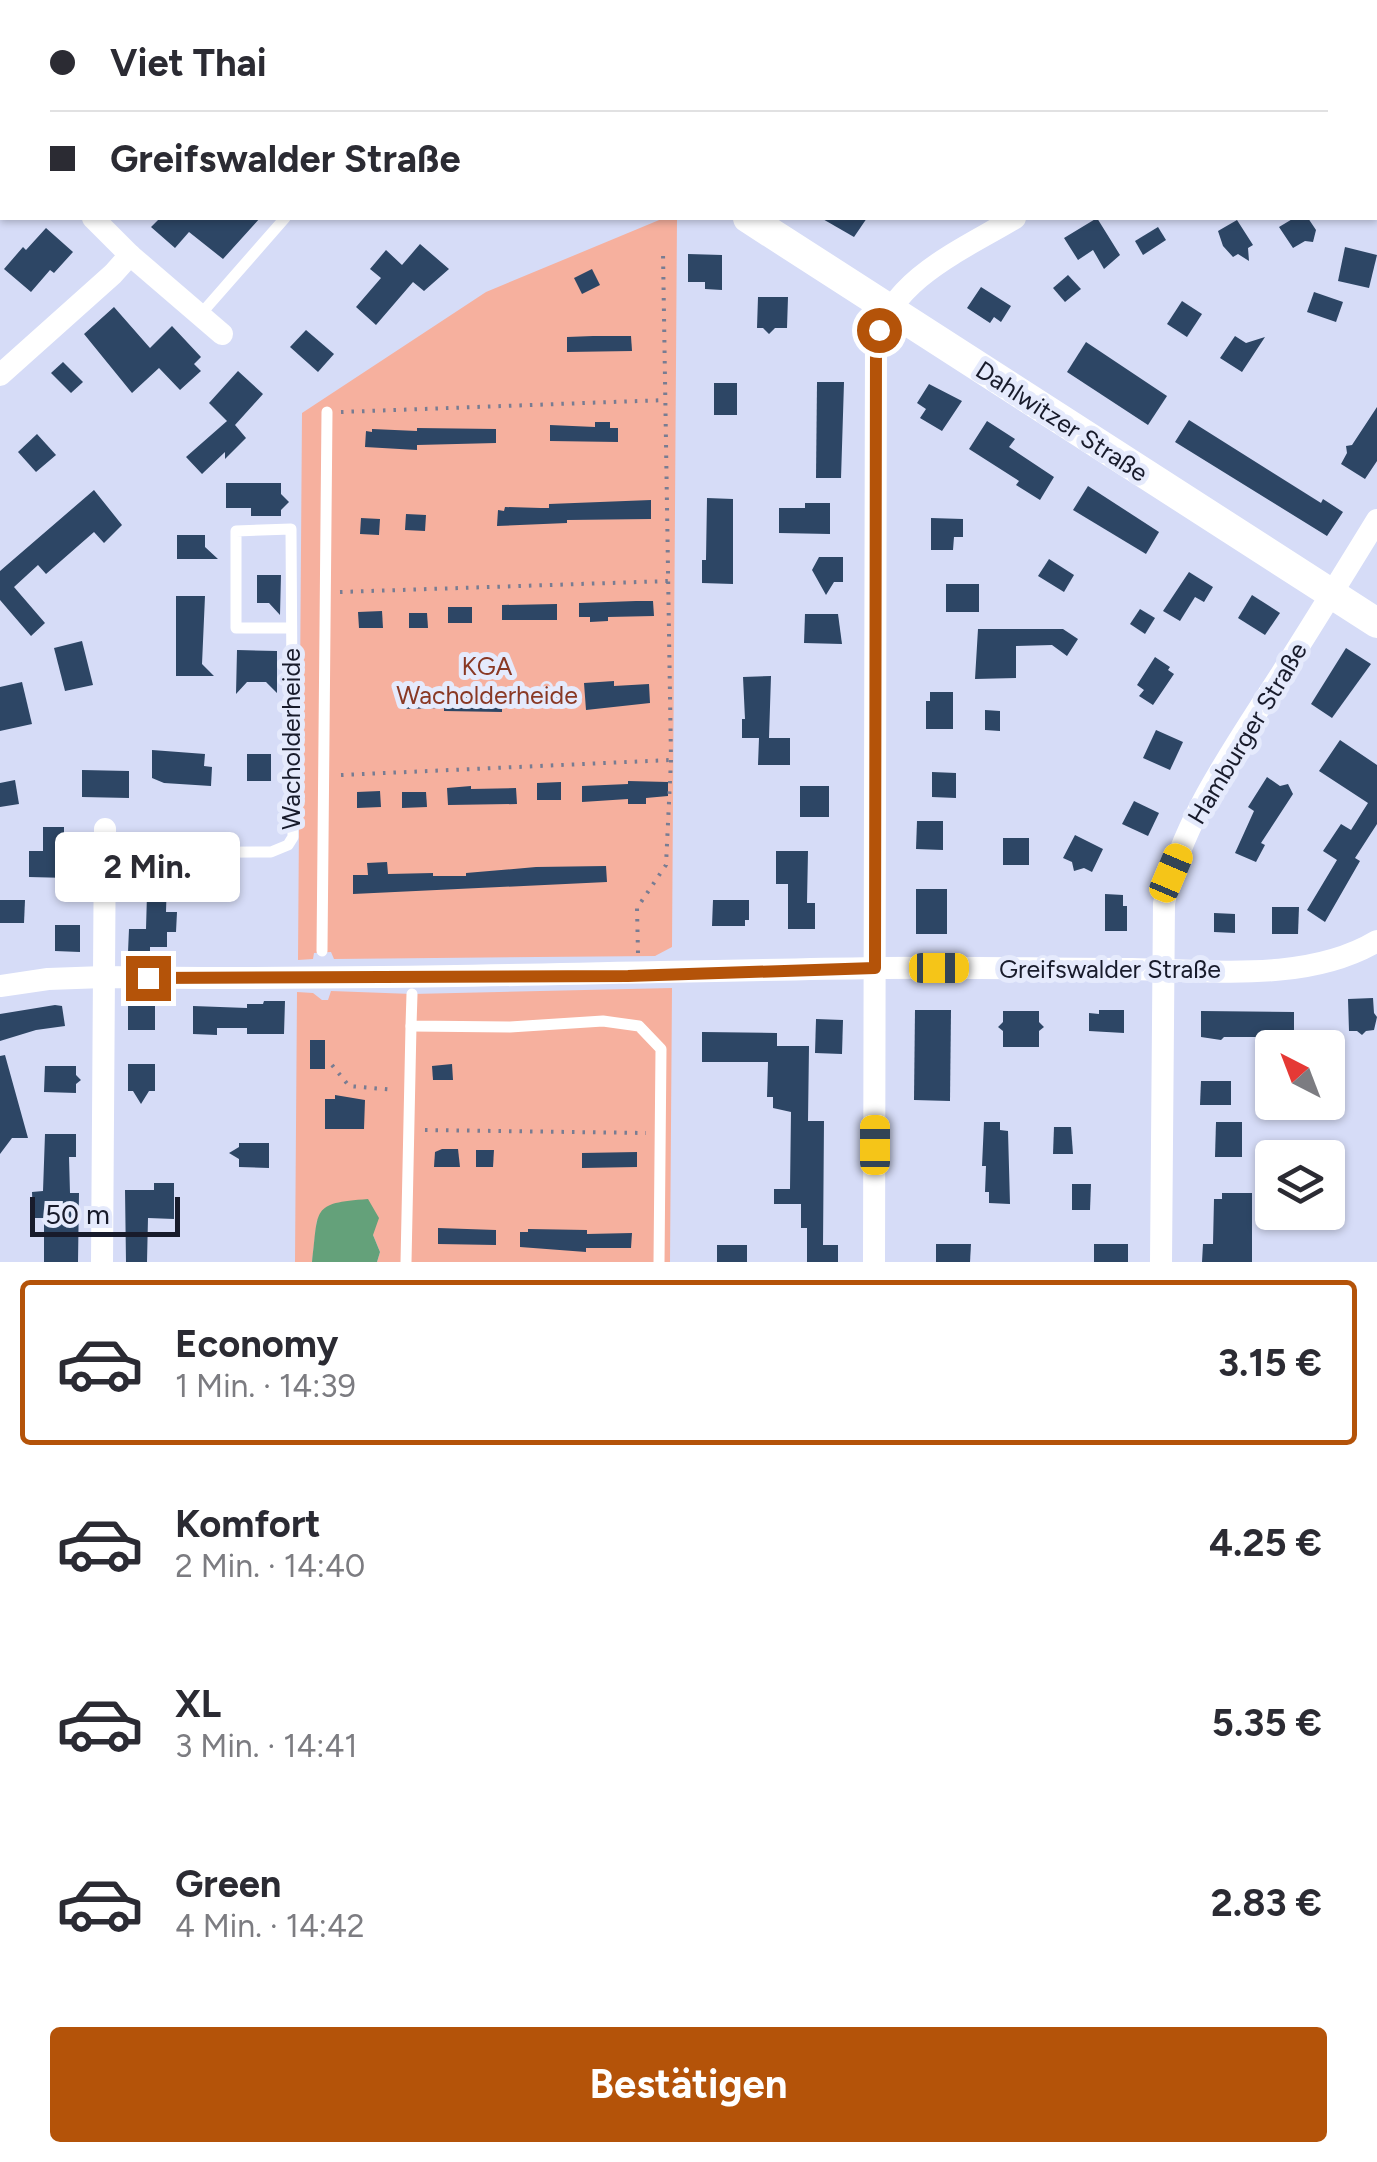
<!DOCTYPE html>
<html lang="de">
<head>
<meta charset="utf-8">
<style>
  body { margin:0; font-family:Figtree,sans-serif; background:#f2f2f3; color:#2b2b33; height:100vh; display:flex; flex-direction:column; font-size:38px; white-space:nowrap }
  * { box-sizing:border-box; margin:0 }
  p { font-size:32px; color:#7c7c81 }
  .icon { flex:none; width:55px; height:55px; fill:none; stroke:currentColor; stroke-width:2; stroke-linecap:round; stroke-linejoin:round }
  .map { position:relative; height:1262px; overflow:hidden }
  .panel { display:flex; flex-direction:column; background:#fff; flex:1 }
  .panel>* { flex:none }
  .hud { position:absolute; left:0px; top:0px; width:1378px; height:220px; box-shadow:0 2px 8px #0004; display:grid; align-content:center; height:220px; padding:0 50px; background:#fff }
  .needle { width:65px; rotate:318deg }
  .controls { position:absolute; left:1255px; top:1030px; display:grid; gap:20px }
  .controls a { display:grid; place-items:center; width:90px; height:90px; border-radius:10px; background:#fff; box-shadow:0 2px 8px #0004; font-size:50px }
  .scale { position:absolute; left:30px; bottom:25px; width:150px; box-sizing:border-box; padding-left:10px; border:5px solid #181b2b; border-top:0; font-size:28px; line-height:35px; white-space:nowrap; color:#181b2b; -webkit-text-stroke:8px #e5eafc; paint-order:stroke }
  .end { position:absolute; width:45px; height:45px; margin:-22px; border:12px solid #b45309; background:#fff; box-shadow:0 0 0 5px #fff }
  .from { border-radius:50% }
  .bubble { position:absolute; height:70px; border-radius:10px; background:#fff; box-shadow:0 2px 8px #0004; font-size:32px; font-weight:700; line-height:70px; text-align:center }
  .car { position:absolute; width:30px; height:60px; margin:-30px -15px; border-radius:12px; box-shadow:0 0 8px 2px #0007; background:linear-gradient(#f5c518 24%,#345 0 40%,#f5c518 0 76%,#345 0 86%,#f5c518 0) }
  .hud b { display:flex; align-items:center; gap:35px; height:95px; font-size:38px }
  .hud b+b { border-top:2px solid #e1e1e2 }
  .hud i { width:25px; height:25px; background:#2b2b33 }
  ul { padding:18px 0 0; list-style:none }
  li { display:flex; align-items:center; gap:30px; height:165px; margin:0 20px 15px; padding:0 30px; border:5px solid transparent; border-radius:10px }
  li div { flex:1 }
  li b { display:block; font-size:38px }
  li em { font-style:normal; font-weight:700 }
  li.active { border-color:#b45309 }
  li>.icon { width:90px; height:90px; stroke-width:1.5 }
  .button { display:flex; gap:20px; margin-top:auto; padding:20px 50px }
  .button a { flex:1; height:115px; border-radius:10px; background:#b45309; color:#fff; font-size:40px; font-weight:700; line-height:115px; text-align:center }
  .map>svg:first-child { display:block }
  .green { fill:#f6b09e }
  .water { fill:#64a17a }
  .building { fill:#2d4665 }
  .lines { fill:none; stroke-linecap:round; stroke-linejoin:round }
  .path { stroke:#787c92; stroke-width:4; stroke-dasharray:2.5 8; stroke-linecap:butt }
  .service { stroke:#fff; stroke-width:11 }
  .minor { stroke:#fff; stroke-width:22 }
  .secondary { stroke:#fff; stroke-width:30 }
  .route { stroke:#b45309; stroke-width:12 }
  .labels { text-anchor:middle; stroke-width:10; stroke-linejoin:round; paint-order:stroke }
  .street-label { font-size:25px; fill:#181b2b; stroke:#e5eafc }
  .park-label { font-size:25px; fill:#893824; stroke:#e5eafc }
</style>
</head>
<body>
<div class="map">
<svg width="1377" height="1262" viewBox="0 0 1377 1262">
  <rect width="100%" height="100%" fill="#d6dcf7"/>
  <g class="green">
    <polygon points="664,218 677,218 672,947 655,956 334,959 331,952 314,953 313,959 298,960 302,413 486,292"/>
    <polygon points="672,988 670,1262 377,1262 380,1252 373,1235 317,1220 312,1262 295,1262 297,992 313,993 322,1000 328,1000 331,991 412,994"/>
  </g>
  <path class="water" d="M368,1199L379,1218L373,1235L380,1252L377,1262H312C319,1209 310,1203 368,1199Z"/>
  <g class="building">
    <polygon points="160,218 260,218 223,259 189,232 175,248 151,227"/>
    <polygon points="821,218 867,218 854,237"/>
    <polygon points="1097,218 1120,255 1104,269 1093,250 1078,260 1064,238"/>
    <polygon points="1294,218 1308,218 1316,230 1313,242 1305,241 1293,248 1279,227"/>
    <polygon points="1237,220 1253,245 1248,248 1249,261 1238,254 1233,257 1223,246 1218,231"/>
    <polygon points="1158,227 1166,240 1143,255 1135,241"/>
    <polygon points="46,228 73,252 54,273 50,270 31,292 4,269 23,247 26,250"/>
    <polygon points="420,244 449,269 424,291 413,282 376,325 356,307 381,278 370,269 386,250 402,265"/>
    <polygon points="1345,247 1377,255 1369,288 1338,281"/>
    <polygon points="688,254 722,255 722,290 705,289 705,282 688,282"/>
    <polygon points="592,269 600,285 582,294 574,278"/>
    <polygon points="1068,275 1081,289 1065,302 1053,288"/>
    <polygon points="981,287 1011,306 1001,322 994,317 990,323 967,308"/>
    <polygon points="1314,292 1343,302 1336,322 1307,312"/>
    <polygon points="758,297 788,297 787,328 775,328 769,334 763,328 757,328"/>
    <polygon points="1182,301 1202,314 1187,337 1167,324"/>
    <polygon points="114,307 150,348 172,326 201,357 194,364 201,371 180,390 159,368 132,393 84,334"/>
    <polygon points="306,330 334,354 318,372 290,347"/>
    <polygon points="593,336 631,336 632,351 567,352 567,337"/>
    <polygon points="1235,336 1246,343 1265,337 1242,372 1220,358"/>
    <polygon points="1086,342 1167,396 1148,425 1067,372"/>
    <polygon points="63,362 83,382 71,393 51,373"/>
    <polygon points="238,371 263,394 235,425 246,438 225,459 225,452 202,474 186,457 227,421 209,403"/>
    <polygon points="817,382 844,382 841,478 816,478"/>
    <rect x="714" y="383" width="23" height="32"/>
    <polygon points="929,384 962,401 942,431 920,418 926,409 917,403"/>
    <polygon points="1377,407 1377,461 1365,479 1341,464 1347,453 1346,446 1352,445"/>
    <polygon points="1189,420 1321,503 1323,499 1343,512 1327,536 1175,442"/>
    <polygon points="987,421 1015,439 1009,447 1054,477 1040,500 1016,485 1019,481 969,449"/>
    <polygon points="595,422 610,422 610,428 618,428 618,442 550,441 550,425 595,427"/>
    <polygon points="417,428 496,429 496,443 417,445 417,450 365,447 366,431 372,432 372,429 417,431"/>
    <polygon points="37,434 56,455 36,472 18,452"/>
    <polygon points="226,483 281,483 281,494 289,502 281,510 281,516 251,516 251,508 226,508"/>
    <polygon points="1088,486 1159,532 1146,554 1073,510"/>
    <polygon points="94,490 122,525 104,543 94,532 46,574 38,565 14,587 45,623 31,636 0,600 0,571"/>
    <polygon points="707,498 733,499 733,584 702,583 702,560 706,560"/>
    <polygon points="651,500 651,519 567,520 567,523 497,526 498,510 504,511 505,507 541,508 549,508 549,504"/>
    <polygon points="805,503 830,503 830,534 779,533 779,508 805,508"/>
    <polygon points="406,514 426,515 425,531 405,530"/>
    <polygon points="361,518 380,519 379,535 360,534"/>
    <polygon points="931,518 963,519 963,537 954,537 953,550 931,550"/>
    <polygon points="177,535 205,535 205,547 218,559 177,559"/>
    <polygon points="819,557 843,557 843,582 834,582 826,595 812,570"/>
    <polygon points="1049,559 1074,575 1064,592 1038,576"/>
    <polygon points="1189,572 1213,587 1204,602 1195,597 1180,621 1163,611"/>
    <polygon points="257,575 281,575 280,615 269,603 257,603"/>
    <rect x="946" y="584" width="33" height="28"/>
    <polygon points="1252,595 1280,613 1265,635 1238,618"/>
    <polygon points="176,596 205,596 202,664 214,676 176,676"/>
    <polygon points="636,601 653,601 654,616 608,617 608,621 590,622 590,617 579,617 579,603"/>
    <polygon points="557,604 557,620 502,620 502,605"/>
    <rect x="448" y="607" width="24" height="16"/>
    <polygon points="1140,609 1155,618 1145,634 1130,624"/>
    <polygon points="382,611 383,628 359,628 358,612"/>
    <polygon points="409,613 427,613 428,628 409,628"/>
    <polygon points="805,614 838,614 842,644 804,643"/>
    <polygon points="978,629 1063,629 1078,639 1067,656 1052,645 1016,646 1016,678 975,679"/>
    <polygon points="82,641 93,685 65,691 54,648"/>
    <polygon points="1346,648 1371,664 1332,718 1311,704"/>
    <polygon points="237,650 277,651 277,693 266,682 247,682 236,694"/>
    <polygon points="1155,657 1170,667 1168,670 1174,674 1153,705 1139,696 1144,690 1137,685"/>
    <polygon points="771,676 769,738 790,738 790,765 758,765 759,738 742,738 742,719 745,719 743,677"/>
    <polygon points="614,681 614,686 649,684 650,703 586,710 584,683"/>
    <polygon points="22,682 32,724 0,731 0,687"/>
    <polygon points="489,690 568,692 568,705 502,707 502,712 444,711 444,708 404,709 403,693 490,695"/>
    <polygon points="930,692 953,692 953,729 926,729 926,701 930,701"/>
    <polygon points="985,710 1000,711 1000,731 985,730"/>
    <polygon points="1156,730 1183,742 1170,770 1143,758"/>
    <polygon points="1340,740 1377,765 1377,824 1355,858 1360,861 1325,922 1307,910 1337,860 1323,851 1341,824 1351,830 1368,803 1319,771"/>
    <polygon points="152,750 205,754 204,766 212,767 211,786 164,783 152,778"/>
    <rect x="247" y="754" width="24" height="27"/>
    <polygon points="82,770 129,771 129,798 82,797"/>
    <polygon points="932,772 956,773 956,798 932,797"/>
    <polygon points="1267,777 1280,786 1288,784 1293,794 1261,843 1265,845 1256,862 1235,853 1254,811 1248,807"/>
    <polygon points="15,780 19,804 0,807 0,783"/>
    <polygon points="628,781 668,782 668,796 646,798 646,804 628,804 628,799 582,802 582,786 628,784"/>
    <polygon points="561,782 561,800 537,800 537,783"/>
    <polygon points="471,786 471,789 516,788 517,804 448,805 447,788"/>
    <rect x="800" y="786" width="29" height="31"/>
    <polygon points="380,791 381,807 357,808 357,792"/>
    <polygon points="402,792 426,792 427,807 402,808"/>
    <polygon points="1134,801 1159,813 1148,836 1122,824"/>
    <polygon points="917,821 943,821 943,850 916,849"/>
    <polygon points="43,827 64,827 64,837 68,837 68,878 29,877 29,851 43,851"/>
    <polygon points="1075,835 1103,849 1092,872 1084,868 1074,871 1072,862 1063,858"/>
    <rect x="1003" y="838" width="26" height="27"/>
    <polygon points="776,851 808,851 807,903 815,903 815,929 788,929 788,884 776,884"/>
    <polygon points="387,862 388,874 433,873 433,876 466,876 466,873 536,867 606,866 607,882 353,894 353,875 368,875 367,863"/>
    <polygon points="129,871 150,871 150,878 167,878 166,912 177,912 176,932 167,932 167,947 150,947 150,952 128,952 129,929 146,929 147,894 129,894"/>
    <rect x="916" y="889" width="31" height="45"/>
    <polygon points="1105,894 1123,895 1123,906 1127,906 1127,931 1105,931"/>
    <polygon points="0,900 25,900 24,923 0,923"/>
    <polygon points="713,900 749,900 749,920 745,920 745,926 712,926"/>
    <polygon points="1272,907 1299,907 1298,934 1272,934"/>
    <polygon points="1214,913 1235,914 1235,933 1214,932"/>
    <polygon points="55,925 80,925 80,952 55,951"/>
    <polygon points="1373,998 1374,1013 1377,1017 1374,1030 1366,1031 1362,1035 1357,1031 1349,1031 1348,999"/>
    <rect x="128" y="1001" width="27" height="29"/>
    <polygon points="264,1001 285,1001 284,1034 247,1034 247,1028 217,1028 217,1035 193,1034 193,1006 247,1008 247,1004 263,1004"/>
    <polygon points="55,1005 62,1006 65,1026 36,1030 0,1041 0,1014"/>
    <polygon points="915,1010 951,1010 950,1101 914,1100"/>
    <polygon points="1099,1010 1124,1010 1124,1033 1089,1031 1089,1013 1099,1014"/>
    <polygon points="1003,1011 1039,1011 1039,1022 1044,1027 1039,1031 1039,1047 1003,1047 1003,1031 998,1027 1003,1022"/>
    <polygon points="1201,1011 1294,1012 1294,1037 1224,1037 1221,1040 1201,1037"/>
    <polygon points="816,1019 843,1020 842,1054 815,1053"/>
    <polygon points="702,1032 777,1033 777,1046 809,1046 808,1121 824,1121 823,1245 838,1245 838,1262 807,1262 807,1228 801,1228 801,1204 774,1204 774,1189 790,1189 791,1112 773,1108 773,1097 767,1097 768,1062 702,1062"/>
    <rect x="310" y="1040" width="15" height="29"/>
    <polygon points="5,1055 28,1138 12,1138 0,1154 0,1056"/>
    <polygon points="128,1064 155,1064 155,1091 149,1091 141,1104 133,1091 128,1091"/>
    <polygon points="452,1064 453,1080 433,1080 432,1066"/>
    <polygon points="45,1066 76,1066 76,1075 81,1080 76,1084 76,1093 44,1092"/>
    <polygon points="1201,1081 1231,1081 1231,1105 1200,1105"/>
    <polygon points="335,1095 365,1100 364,1129 325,1129 325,1099 335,1099"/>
    <polygon points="984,1122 1000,1122 1000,1130 1008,1131 1010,1204 989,1203 989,1192 985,1192 986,1166 982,1166"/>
    <polygon points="1216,1122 1242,1122 1242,1157 1215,1157"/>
    <polygon points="1054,1127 1071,1127 1073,1154 1053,1154"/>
    <polygon points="45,1134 76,1134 76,1157 69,1157 70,1193 79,1193 78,1262 44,1262 44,1218 33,1218 32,1192 43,1191"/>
    <polygon points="239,1143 269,1143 269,1168 239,1167 239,1159 229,1153 239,1147"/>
    <polygon points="442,1149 458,1149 460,1167 434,1167 435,1152"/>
    <polygon points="476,1150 494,1150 493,1167 476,1167"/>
    <polygon points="637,1152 637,1167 582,1168 582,1153"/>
    <polygon points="154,1183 174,1183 174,1219 148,1218 147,1262 126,1262 125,1190 154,1190"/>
    <polygon points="1072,1184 1091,1184 1090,1210 1072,1210"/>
    <polygon points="1222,1193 1252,1193 1252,1262 1202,1262 1203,1244 1213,1244 1214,1199 1222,1199"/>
    <polygon points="438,1228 496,1230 496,1245 438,1244"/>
    <polygon points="528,1229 587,1230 587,1234 632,1233 631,1248 586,1248 586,1252 520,1247 520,1232 528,1232"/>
    <polygon points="936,1244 971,1244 970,1262 936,1262"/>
    <rect x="1094" y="1244" width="34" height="18"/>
    <rect x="717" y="1245" width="30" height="17"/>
  </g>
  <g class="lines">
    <g class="path">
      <polyline points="341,412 666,400"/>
      <polyline points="340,592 669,581"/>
      <polyline points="341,775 671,760"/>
      <polyline points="638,953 637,908 666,865 671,760 663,252"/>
      <polyline points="332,1065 349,1086 395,1090"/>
      <polyline points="425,1130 646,1133"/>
    </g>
    <g class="service">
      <polyline points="200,315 285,218"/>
      <polyline points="105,853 271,852 288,845 293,837 291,529 236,531 236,628 291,628"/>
      <polyline points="322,951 327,412"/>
      <polyline points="412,994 411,1026 510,1027 603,1021 639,1026 661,1049 659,1262"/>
      <polyline points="406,1262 411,1026"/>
    </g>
    <g class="minor">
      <polyline points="219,2 221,0"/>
      <polyline points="731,2 734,0"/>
      <polyline points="1368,2 1372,0"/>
      <polyline points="0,138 2,140"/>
      <polyline points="93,218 130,255 222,334"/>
      <polyline points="0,375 113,274 130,255"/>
      <path d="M0,986L48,979L104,977C361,981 618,972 875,968C961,967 1047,969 1132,969C1210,970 1307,983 1377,941"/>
      <polyline points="102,1262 105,829"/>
      <path d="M874,1262L876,340C894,277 964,249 1015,218"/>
      <path d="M1161,1262L1164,903C1181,825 1228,757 1271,690C1307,634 1342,577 1377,520"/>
    </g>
    <g class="secondary">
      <polyline points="435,0 438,2"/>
      <polyline points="748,218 1377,623"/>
    </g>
  </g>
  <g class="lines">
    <polyline class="route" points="148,978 628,976 875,968 876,340 879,330"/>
  </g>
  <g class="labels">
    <g class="street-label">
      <text transform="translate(1062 421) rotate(33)" y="9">Dahlwitzer Straße</text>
      <text transform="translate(1247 733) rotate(-59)" y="9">Hamburger Straße</text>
      <text transform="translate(291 739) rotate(-90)" y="9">Wacholderheide</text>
      <text x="1110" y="978">Greifswalder Straße</text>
    </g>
    <g class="park-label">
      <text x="487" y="675">KGA<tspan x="487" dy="29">Wacholderheide</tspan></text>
    </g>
  </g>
</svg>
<div class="controls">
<a><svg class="needle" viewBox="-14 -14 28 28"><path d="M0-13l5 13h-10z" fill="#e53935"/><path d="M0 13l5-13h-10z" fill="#7c7c81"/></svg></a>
<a><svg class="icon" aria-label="layers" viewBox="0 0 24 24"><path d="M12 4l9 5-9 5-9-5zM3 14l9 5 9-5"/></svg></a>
</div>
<div class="scale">50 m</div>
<i class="end from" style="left:879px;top:330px"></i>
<i class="end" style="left:148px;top:978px"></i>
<div class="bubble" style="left:55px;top:832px;width:185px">2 Min.</div>
<i class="car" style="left:1171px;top:873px;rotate:23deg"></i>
<i class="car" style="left:939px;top:968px;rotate:90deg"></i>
<i class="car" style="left:875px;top:1145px;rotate:0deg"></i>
<div class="hud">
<b><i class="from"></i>Viet Thai</b>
<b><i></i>Greifswalder Straße</b>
</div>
</div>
<section class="panel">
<ul>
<li class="active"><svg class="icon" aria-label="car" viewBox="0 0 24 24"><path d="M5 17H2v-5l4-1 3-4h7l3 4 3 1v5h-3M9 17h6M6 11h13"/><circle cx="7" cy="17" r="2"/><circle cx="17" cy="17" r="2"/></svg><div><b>Economy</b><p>1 Min. · 14:39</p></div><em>3.15 €</em></li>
<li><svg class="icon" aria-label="car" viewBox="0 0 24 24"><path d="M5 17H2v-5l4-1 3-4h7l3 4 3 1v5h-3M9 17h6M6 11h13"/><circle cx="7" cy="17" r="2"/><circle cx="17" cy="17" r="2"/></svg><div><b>Komfort</b><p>2 Min. · 14:40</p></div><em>4.25 €</em></li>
<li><svg class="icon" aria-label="car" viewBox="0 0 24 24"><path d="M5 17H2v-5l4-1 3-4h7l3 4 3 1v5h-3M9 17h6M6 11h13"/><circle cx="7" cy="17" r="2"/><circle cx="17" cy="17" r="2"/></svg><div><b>XL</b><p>3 Min. · 14:41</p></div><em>5.35 €</em></li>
<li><svg class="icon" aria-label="car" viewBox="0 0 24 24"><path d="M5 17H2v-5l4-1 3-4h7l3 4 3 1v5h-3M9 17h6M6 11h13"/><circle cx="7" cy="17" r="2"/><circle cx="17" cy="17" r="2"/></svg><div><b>Green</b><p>4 Min. · 14:42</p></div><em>2.83 €</em></li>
</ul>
<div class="button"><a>Bestätigen</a></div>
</section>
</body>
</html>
